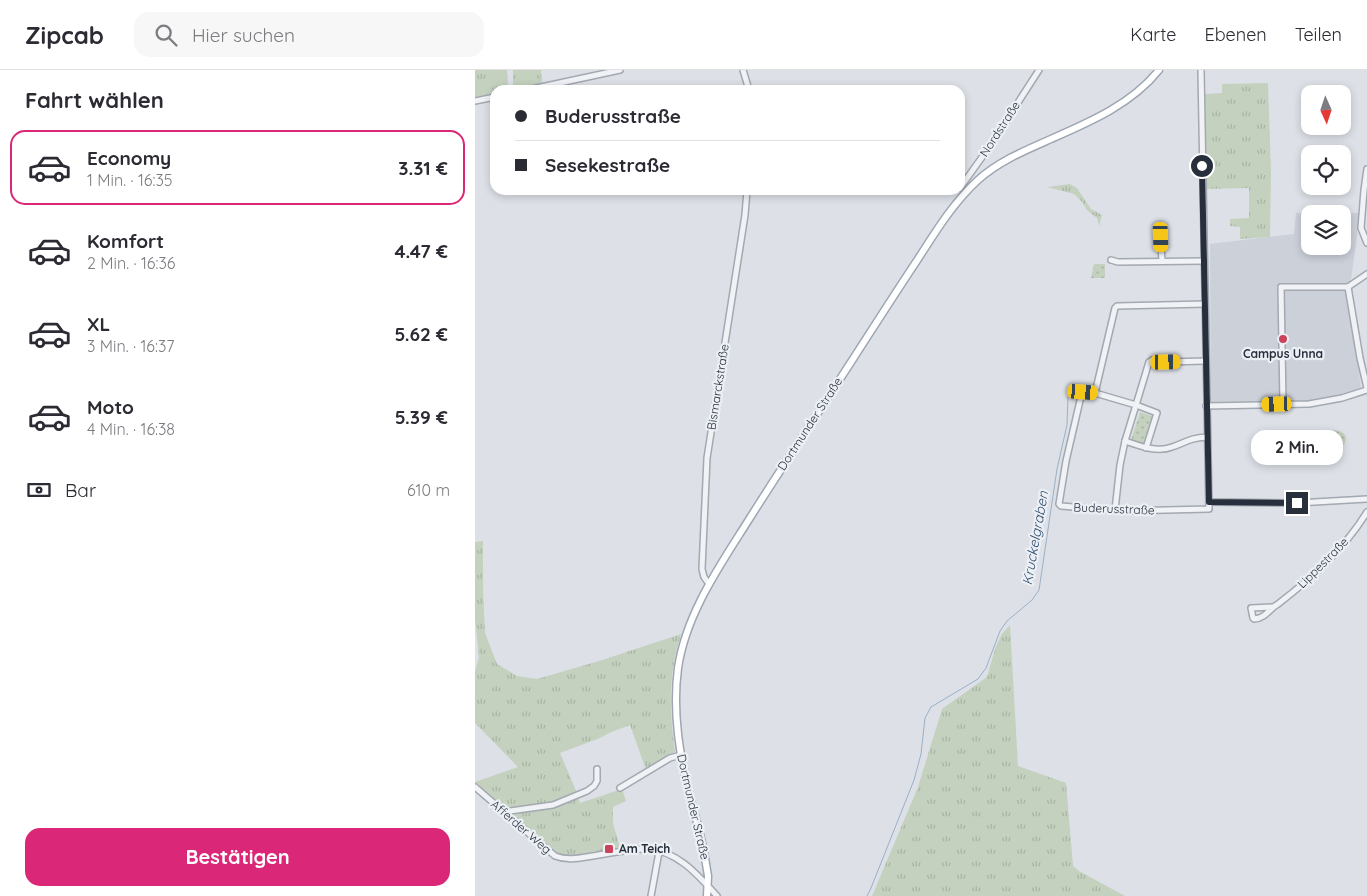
<!DOCTYPE html>
<html lang="de">
<head>
<meta charset="utf-8">
<style>
  body { margin:0; font-family:Quicksand,sans-serif; background:#f7f7f7; color:#2b2b33; height:100vh; display:flex; flex-direction:column; font-size:19px; white-space:nowrap }
  * { box-sizing:border-box; margin:0 }
  p { font-size:16px; color:#7c7c81 }
  .icon { flex:none; width:28px; height:28px; fill:none; stroke:currentColor; stroke-width:2; stroke-linecap:round; stroke-linejoin:round }
  .map { position:relative; flex:1; overflow:hidden }
  .details { display:flex; flex-direction:column; background:#fff; width:475px }
  .details>* { flex:none }
  .banner { position:absolute; left:15px; top:15px; width:475px; height:110px; border-radius:15px; box-shadow:0 2px 8px #0003; display:grid; align-content:center; height:110px; padding:0 25px; background:#fff }
  .needle { width:32px; rotate:177deg }
  .buttons { position:absolute; left:826px; top:15px; display:grid; gap:10px }
  .buttons a { display:grid; place-items:center; width:50px; height:50px; border-radius:10px; background:#fff; box-shadow:0 2px 8px #0003; font-size:25px }
  .end { position:absolute; width:22px; height:22px; margin:-11px; border:6px solid #272f3d; background:#fff; box-shadow:0 0 0 2px #fff }
  .from { border-radius:50% }
  .bubble { position:absolute; height:35px; border-radius:15px; background:#fff; box-shadow:0 2px 8px #0003; font-size:16px; font-weight:700; line-height:35px; text-align:center }
  .car { position:absolute; width:15px; height:30px; margin:-15px -8px; border-radius:6px; box-shadow:0 0 4px 1px #0007; background:linear-gradient(#f5c518 24%,#345 0 40%,#f5c518 0 76%,#345 0 86%,#f5c518 0) }
  .banner b { display:flex; align-items:center; gap:18px; height:48px; font-size:19px }
  .banner b+b { border-top:1px solid #e1e1e2 }
  .banner i { width:12px; height:12px; background:#2b2b33 }
  ul { padding:0; list-style:none }
  li { display:flex; align-items:center; gap:15px; height:75px; margin:0 10px 8px; padding:0 15px; border:2px solid transparent; border-radius:15px }
  li div { flex:1 }
  li b { display:block; font-size:19px }
  li em { font-style:normal; font-weight:700 }
  li.selected { border-color:#db2777 }
  li>.icon { width:45px; height:45px; stroke-width:1.5 }
  h2 { padding:0 25px; font-size:22px; line-height:60px }
  .pay { display:flex; align-items:center; gap:12px; height:55px; padding:0 25px; font-size:19px }
  .pay p { margin-inline-start:auto }
  .primary-button { display:flex; gap:10px; margin-top:auto; padding:10px 25px }
  .primary-button a { flex:1; height:58px; border-radius:15px; background:#db2777; color:#fff; font-size:20px; font-weight:700; line-height:58px; text-align:center }
  header { display:flex; align-items:center; gap:30px; box-sizing:border-box; height:70px; padding:0 25px; background:#fff; border-bottom:1px solid #e1e1e2 }
  header strong { font-size:24px }
  nav { display:flex; gap:28px; margin-inline-start:auto; font-size:18px }
  .search { width:350px; height:45px; background:#f7f7f7; display:flex; align-items:center; gap:12px; box-sizing:border-box; padding:0 18px; border-radius:15px; color:#7c7c81; font-size:19px }
  main { display:flex; flex:1; min-height:0 }
  .map>svg:first-child { display:block }
  .built { fill:#cbd0d9; fill-rule:evenodd }
  .grass { fill:url(#grass-tufts) }
  .park { fill:url(#park-dots) }
  .lines { fill:none; stroke-linecap:round; stroke-linejoin:round }
  .stream { stroke:#98b0c7; stroke-width:1 }
  .minor-casing { stroke:#a3a8b1; stroke-width:8 }
  .major-casing { stroke:#9da6b2; stroke-width:9 }
  .minor { stroke:#f0f2f5; stroke-width:5 }
  .major { stroke:#fff; stroke-width:6 }
  .route { stroke:#272f3d; stroke-width:6 }
  .poi-dot { fill:#cb435a; stroke:#ecf0f5; stroke-width:2 }
  .labels { text-anchor:middle; stroke-width:4.5; stroke-linejoin:round; paint-order:stroke }
  .street-label { font-size:12px; fill:#272f3d; stroke:#ecf0f5 }
  .poi-label { font-size:12px; font-weight:bold; fill:#272f3d; stroke:#ecf0f5 }
  .water-label { font-size:14px; font-style:italic; fill:#324f70; stroke:#ecf0f5 }
</style>
</head>
<body>
<header>
<strong>Zipcab</strong>
<div class="search"><svg class="icon" aria-label="search" viewBox="0 0 24 24"><circle cx="10" cy="10" r="6"/><path d="M15 15l6 6"/></svg>Hier suchen</div>
<nav><a>Karte</a><a>Ebenen</a><a>Teilen</a></nav>
</header>
<main>
<section class="details">
<h2>Fahrt wählen</h2>
<ul>
<li class="selected"><svg class="icon" aria-label="car" viewBox="0 0 24 24"><path d="M5 17H2v-5l4-1 3-4h7l3 4 3 1v5h-3M9 17h6M6 11h13"/><circle cx="7" cy="17" r="2"/><circle cx="17" cy="17" r="2"/></svg><div><b>Economy</b><p>1 Min. · 16:35</p></div><em>3.31 €</em></li>
<li><svg class="icon" aria-label="car" viewBox="0 0 24 24"><path d="M5 17H2v-5l4-1 3-4h7l3 4 3 1v5h-3M9 17h6M6 11h13"/><circle cx="7" cy="17" r="2"/><circle cx="17" cy="17" r="2"/></svg><div><b>Komfort</b><p>2 Min. · 16:36</p></div><em>4.47 €</em></li>
<li><svg class="icon" aria-label="car" viewBox="0 0 24 24"><path d="M5 17H2v-5l4-1 3-4h7l3 4 3 1v5h-3M9 17h6M6 11h13"/><circle cx="7" cy="17" r="2"/><circle cx="17" cy="17" r="2"/></svg><div><b>XL</b><p>3 Min. · 16:37</p></div><em>5.62 €</em></li>
<li><svg class="icon" aria-label="car" viewBox="0 0 24 24"><path d="M5 17H2v-5l4-1 3-4h7l3 4 3 1v5h-3M9 17h6M6 11h13"/><circle cx="7" cy="17" r="2"/><circle cx="17" cy="17" r="2"/></svg><div><b>Moto</b><p>4 Min. · 16:38</p></div><em>5.39 €</em></li>
</ul>
<div class="pay"><svg class="icon" aria-label="cash" viewBox="0 0 24 24"><path d="M3 7h18v10H3z"/><circle cx="12" cy="12" r="2"/></svg>Bar<p>610 m</p></div>
<div class="primary-button"><a>Bestätigen</a></div>
</section>
<div class="map">
<svg width="892" height="826" viewBox="0 0 892 826">
  <defs>
    <pattern id="grass-tufts" width="24" height="20" patternUnits="userSpaceOnUse" patternTransform="scale(1.25)"><rect width="24" height="20" fill="#c3d1be"/><path d="M3 7l-1-3M5 7V3M7 7l1-3M15 17l-1-3M17 17v-4M19 17l1-3" fill="none" stroke="#a8b4a4"/></pattern>
    <pattern id="park-dots" width="8" height="8" patternUnits="userSpaceOnUse" patternTransform="scale(1.25)"><rect width="8" height="8" fill="#c3d1be"/><path d="M2 2h.1M6 6h.1" fill="none" stroke="#a8b4a4" stroke-width="1.8" stroke-linecap="round"/></pattern>
  </defs>
  <rect width="100%" height="100%" fill="#dde1e7"/>
  <path class="built" d="M821,143H885L875,217L886,320L832,331L736,332L735,174L819,164ZM835,144H868V176H835Z"/>
  <g class="grass">
    <polygon points="0,0 32,0 33,16 30,20 20,20 20,25 0,29"/>
    <polygon points="38,0 66,0 67,15 41,20 38,16"/>
    <polygon points="793,13 796,102 795,167 765,169 765,157 755,156 755,149 774,148 774,118 732,119 730,24 747,23 747,14"/>
    <polygon points="595,114 602,118 616,139 627,145 624,156 622,148 612,140 607,132 599,124 572,117"/>
    <path d="M8,471V519L10,563L22,594L42,606L62,609L124,591L203,565L206,564C193,606 194,639 200,682L171,700L155,655L134,663L125,668L85,683L102,723L76,734L29,739L0,712L43,697L0,653V601L4,588L0,550V472Z"/>
    <polygon points="535,555 543,696 591,713 598,796 604,801 650,826 397,826 443,717 467,639 512,607 521,576 527,564"/>
    <polygon points="147,719 151,731 138,737 138,753 145,778 93,786 85,784 78,780 35,743 67,739 83,735 103,727 105,733"/>
  </g>
  <g class="park">
    <polygon points="619,194 630,194 630,208 616,208"/>
    <polygon points="665,342 680,347 671,375 656,370"/>
    <path d="M858,360C868,361 874,365 869,375L866,376L864,375L862,370L859,366L852,368L847,367V364L854,363Z"/>
    <polygon points="826,361 833,363 841,368 843,380 819,377 816,364"/>
  </g>
  <g class="lines">
    <polyline class="stream" points="392,826 396,818 439,710 446,684 450,648 456,637 503,609 511,598 525,561 532,551 557,530 564,520 582,399 592,355 593,327"/>
    <g class="minor-casing">
      <g id="minor">
        <polyline points="268,0 274,20"/>
        <path d="M726,0L734,439L649,441L586,436L584,434L591,391L607,322L620,323L661,335L650,371C665,376 682,383 697,377C712,372 714,368 732,367"/>
        <polyline points="52,20 145,0"/>
        <polyline points="0,31 20,27"/>
        <polyline points="892,99 889,120 886,158 892,173"/>
        <polyline points="485,118 515,76 564,0"/>
        <polyline points="683,157 685,161 687,191"/>
        <polyline points="636,190 643,192 729,191"/>
        <polyline points="873,217 885,288 892,318"/>
        <polyline points="873,217 892,204"/>
        <polyline points="620,323 640,238 642,236 730,234"/>
        <polyline points="808,334 806,217 873,217"/>
        <polyline points="731,336 834,334 867,328 892,320"/>
        <polyline points="671,378 682,343 661,335 674,292 677,290 691,292 731,291"/>
        <polyline points="734,432 822,433 892,429"/>
        <polyline points="640,440 645,395 650,371"/>
        <polyline points="234,514 229,507 227,499 232,388 270,145 272,120"/>
        <path d="M797,537L776,538L778,548L779,549C791,548 794,539 803,534C838,507 869,479 892,442"/>
        <path d="M0,717L80,786C93,791 105,788 118,786C136,783 155,779 172,779C202,780 224,806 242,826"/>
        <polyline points="145,718 195,688 206,685"/>
        <polyline points="28,742 78,735 112,721 119,716 122,711 122,699"/>
        <polyline points="176,826 184,782"/>
      </g>
    </g>
    <g class="major-casing">
      <path id="major" d="M232,826L233,806L231,794C228,772 222,752 216,731C205,688 197,643 203,598C211,544 244,497 273,451C307,397 343,343 378,289C400,255 421,222 443,189C461,161 478,133 503,110C524,91 551,80 576,69C615,52 657,34 684,0"/>
    </g>
    <use href="#minor" class="minor"/>
    <use href="#major" class="major"/>
  </g>
  <g class="lines">
    <polyline class="route" points="727,96 734,432 822,433"/>
  </g>
  <g class="poi-dot">
    <circle cx="808" cy="269" r="5"/>
    <rect x="129" y="774" width="10" height="10" rx="2.5"/>
  </g>
  <g class="labels">
    <g class="street-label">
      <text transform="translate(525 59) rotate(-57)" y="4">Nordstraße</text>
      <text transform="translate(243 317) rotate(-81)" y="4">Bismarckstraße</text>
      <text transform="translate(335 354) rotate(-57)" y="4">Dortmunder Straße</text>
      <text transform="translate(639 439) rotate(2)" y="4">Buderusstraße</text>
      <text transform="translate(848 493) rotate(-45)" y="4">Lippestraße</text>
      <text transform="translate(218 737) rotate(77)" y="4">Dortmunder Straße</text>
      <text transform="translate(46 757) rotate(41)" y="4">Afferder Weg</text>
    </g>
    <g class="poi-label">
      <text x="808" y="288">Campus Unna</text>
      <text x="144" y="783" text-anchor="start">Am Teich</text>
    </g>
    <g class="water-label">
      <text transform="translate(560 468) rotate(-80)" y="5">Kruckelgraben</text>
    </g>
  </g>
</svg>
<div class="buttons">
<a><svg class="needle" viewBox="-14 -14 28 28"><path d="M0-13l5 13h-10z" fill="#e53935"/><path d="M0 13l5-13h-10z" fill="#7c7c81"/></svg></a>
<a><svg class="icon" aria-label="locate" viewBox="0 0 24 24"><circle cx="12" cy="12" r="6"/><path d="M12 2v4M12 18v4M2 12h4M18 12h4"/></svg></a>
<a><svg class="icon" aria-label="layers" viewBox="0 0 24 24"><path d="M12 4l9 5-9 5-9-5zM3 14l9 5 9-5"/></svg></a>
</div>
<i class="end from" style="left:727px;top:96px"></i>
<i class="end" style="left:822px;top:433px"></i>
<div class="bubble" style="left:776px;top:360px;width:92px">2 Min.</div>
<i class="car" style="left:686px;top:167px;rotate:178deg"></i>
<i class="car" style="left:691px;top:292px;rotate:89deg"></i>
<i class="car" style="left:608px;top:322px;rotate:94deg"></i>
<i class="car" style="left:802px;top:334px;rotate:268deg"></i>
<div class="banner">
<b><i class="from"></i>Buderusstraße</b>
<b><i></i>Sesekestraße</b>
</div>
</div>
</main>
</body>
</html>
